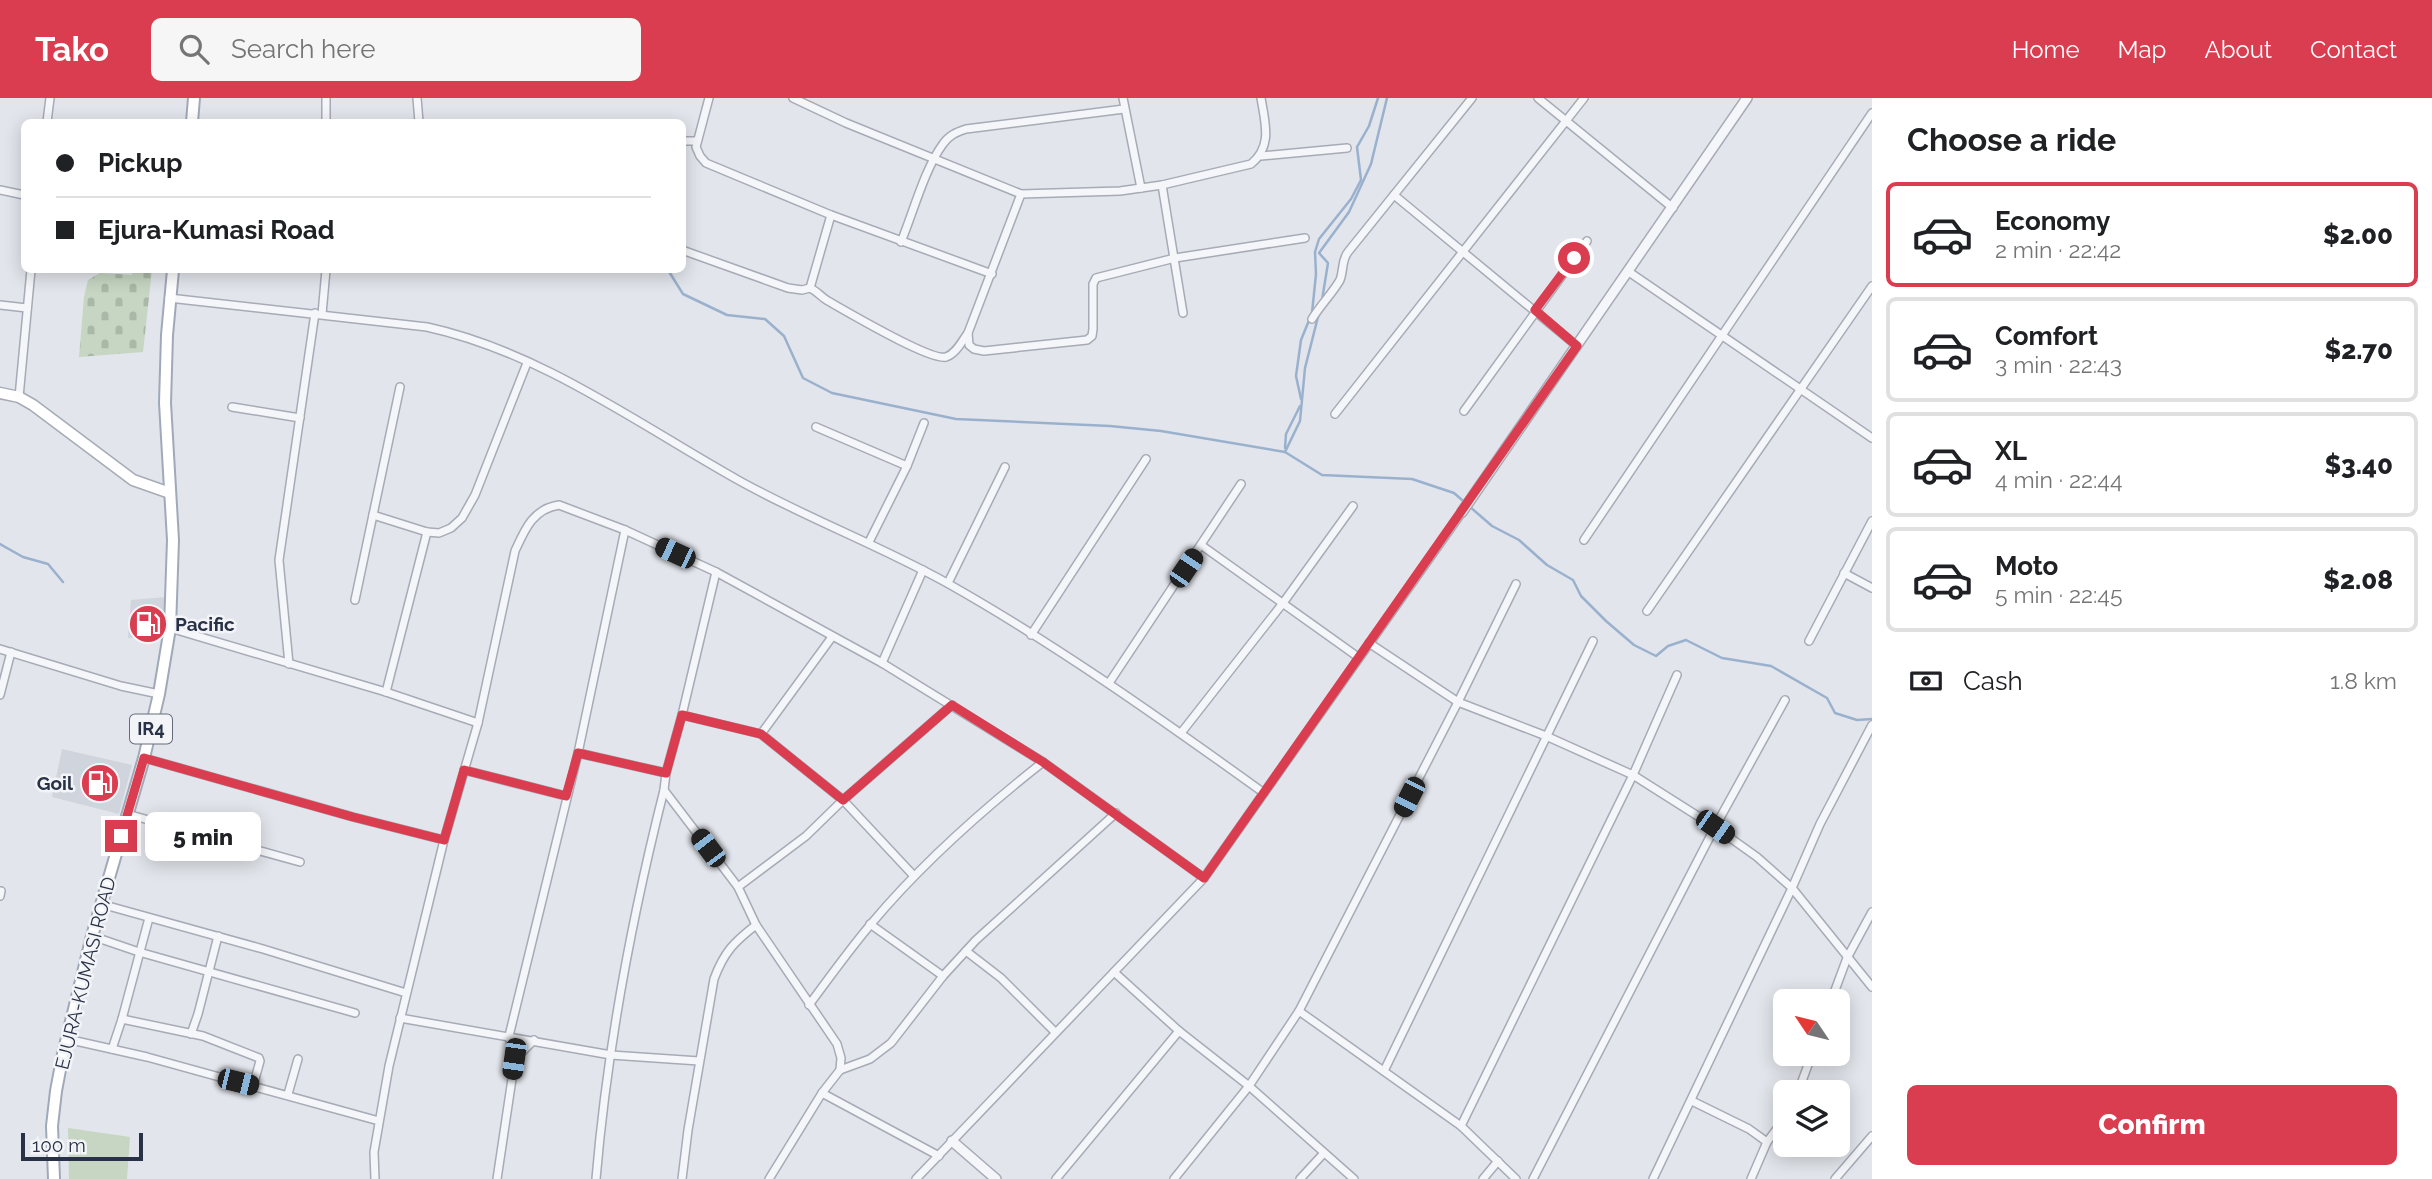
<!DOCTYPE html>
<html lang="en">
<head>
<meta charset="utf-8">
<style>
  body { margin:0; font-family:Raleway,sans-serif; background:#f6f6f6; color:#202124; height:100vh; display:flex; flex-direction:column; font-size:26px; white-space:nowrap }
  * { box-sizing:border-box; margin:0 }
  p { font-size:23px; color:#757577 }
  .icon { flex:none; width:38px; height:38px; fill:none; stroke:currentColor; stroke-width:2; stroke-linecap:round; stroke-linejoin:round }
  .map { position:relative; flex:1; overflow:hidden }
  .details { display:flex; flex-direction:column; background:#fff; width:560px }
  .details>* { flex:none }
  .top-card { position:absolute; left:21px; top:21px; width:665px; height:154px; border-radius:10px; box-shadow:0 4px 18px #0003; display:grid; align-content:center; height:154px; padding:0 35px; background:#fff }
  .needle { width:46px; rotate:305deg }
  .buttons { position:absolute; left:1773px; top:891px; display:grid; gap:14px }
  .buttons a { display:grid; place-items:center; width:77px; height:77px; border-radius:10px; background:#fff; box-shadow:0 4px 18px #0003; font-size:35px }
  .scale { position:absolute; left:21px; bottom:18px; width:122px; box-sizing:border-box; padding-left:7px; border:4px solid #283145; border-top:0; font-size:19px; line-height:24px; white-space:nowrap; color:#283145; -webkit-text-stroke:5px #f2f4f8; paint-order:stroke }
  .end { position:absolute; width:32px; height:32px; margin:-16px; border:9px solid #da3d4f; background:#fff; box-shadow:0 0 0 4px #fff }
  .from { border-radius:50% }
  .bubble { position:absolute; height:49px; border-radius:10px; background:#fff; box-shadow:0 4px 18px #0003; font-size:23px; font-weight:800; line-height:49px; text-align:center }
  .car { position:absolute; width:21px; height:42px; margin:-21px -10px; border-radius:9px; box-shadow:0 0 5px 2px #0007; background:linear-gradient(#222 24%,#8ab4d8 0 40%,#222 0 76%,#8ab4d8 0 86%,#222 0) }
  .top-card b { display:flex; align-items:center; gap:24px; height:66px; font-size:26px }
  .top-card b+b { border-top:2px solid #e0e0e0 }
  .top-card i { width:18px; height:18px; background:#202124 }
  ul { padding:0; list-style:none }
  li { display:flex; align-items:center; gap:21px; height:105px; margin:0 14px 10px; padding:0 21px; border:4px solid #e0e0e0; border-radius:10px }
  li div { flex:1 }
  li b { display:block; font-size:26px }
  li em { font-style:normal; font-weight:800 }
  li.active { border-color:#da3d4f }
  li>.icon { width:63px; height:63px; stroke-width:1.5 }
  h2 { padding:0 35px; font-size:32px; line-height:84px }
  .pay { display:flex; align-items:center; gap:18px; height:77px; padding:0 35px; font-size:26px }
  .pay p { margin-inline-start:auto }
  .cta { display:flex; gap:14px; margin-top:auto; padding:14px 35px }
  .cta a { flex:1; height:80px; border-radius:10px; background:#da3d4f; color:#fff; font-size:28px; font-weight:800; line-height:80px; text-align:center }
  header { display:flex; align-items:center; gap:42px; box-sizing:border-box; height:98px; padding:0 35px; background:#da3d4f; color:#fff }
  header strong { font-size:33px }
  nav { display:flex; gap:38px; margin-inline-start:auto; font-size:24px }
  .search { width:490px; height:63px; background:#f6f6f6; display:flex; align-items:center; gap:18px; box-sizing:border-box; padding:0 24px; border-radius:10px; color:#757577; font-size:26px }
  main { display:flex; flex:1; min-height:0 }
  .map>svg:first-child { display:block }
  .built { fill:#cfd4dd }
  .cemetery { fill:url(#cemetery-stones) }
  .pitch { fill:#c6d6c2 }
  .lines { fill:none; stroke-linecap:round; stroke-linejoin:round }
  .stream { stroke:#9ab1ce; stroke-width:2.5 }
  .minor-casing { stroke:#a6abb6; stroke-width:10 }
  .tertiary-casing { stroke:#a6abb6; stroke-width:12 }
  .secondary-casing { stroke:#a6abb6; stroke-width:13 }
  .primary-casing { stroke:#a0a9b8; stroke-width:14 }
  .minor { stroke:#f5f6f9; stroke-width:7 }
  .tertiary { stroke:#f5f6f9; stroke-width:9 }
  .secondary { stroke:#fff; stroke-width:10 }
  .primary { stroke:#fff; stroke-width:10 }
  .route { stroke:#da3d4f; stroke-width:9 }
  .labels { text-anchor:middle; stroke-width:5; stroke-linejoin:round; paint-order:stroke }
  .shield { fill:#f2f4f8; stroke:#656c7b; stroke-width:2 }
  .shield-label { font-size:18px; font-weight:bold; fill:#283145 }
  .poi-label { font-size:19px; font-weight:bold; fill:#283145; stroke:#f2f4f8; text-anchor:start }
  .street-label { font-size:19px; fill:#283145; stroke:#f2f4f8 }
</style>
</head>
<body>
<header>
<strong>Tako</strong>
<div class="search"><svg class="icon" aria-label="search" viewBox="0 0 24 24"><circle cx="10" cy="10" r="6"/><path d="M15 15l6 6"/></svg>Search here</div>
<nav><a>Home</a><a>Map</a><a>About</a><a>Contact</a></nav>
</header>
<main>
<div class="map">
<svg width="1872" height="1081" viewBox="0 0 1872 1081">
  <defs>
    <pattern id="cemetery-stones" width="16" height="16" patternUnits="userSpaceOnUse" patternTransform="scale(1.75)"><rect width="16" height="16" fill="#c6d6c2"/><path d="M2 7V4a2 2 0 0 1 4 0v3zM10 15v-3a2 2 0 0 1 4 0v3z" fill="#aab8a8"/></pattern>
  </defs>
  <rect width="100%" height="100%" fill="#e2e5eb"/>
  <g class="built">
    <polygon points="166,499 162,540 128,540 131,502"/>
    <polygon points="62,651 132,667 119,716 52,699"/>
  </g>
  <polygon class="cemetery" points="133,172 152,172 143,254 79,259 84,199 88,182 100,175 132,177"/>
  <polygon class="pitch" points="68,1030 130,1039 127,1081 69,1081"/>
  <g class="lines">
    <g class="stream">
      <polyline points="668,172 683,196 727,217 765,221 784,238 803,280 832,295 956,321 1110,328 1161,333 1285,354 1322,377 1412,381 1454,395 1492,428 1519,442 1547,467 1573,482 1581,498 1606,523 1634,547 1656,558 1668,548 1686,542 1722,560 1771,568 1827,600 1835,615 1857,622 1872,621"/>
      <polyline points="1322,202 1328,165 1319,155 1349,114 1371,66 1387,0"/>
      <polyline points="1301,301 1296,278 1301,242 1312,215 1316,176 1315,154 1319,141 1351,101 1361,82 1357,49 1369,28 1378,0"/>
      <polyline points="1285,350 1286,336 1300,308"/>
      <polyline points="1285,354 1300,323 1305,270 1319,215"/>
      <polyline points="0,446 23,459 48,466 63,484"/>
    </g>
    <g class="minor-casing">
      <g id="minor">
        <polyline points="326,0 326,24"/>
        <polyline points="417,0 419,24"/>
        <polyline points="709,0 696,49 700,58 706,65 831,117 992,176"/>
        <path d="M793,0L846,25L1021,96L1120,93L1162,87L1251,66C1273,48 1265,25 1261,0"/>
        <polyline points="1123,0 1141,90"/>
        <polyline points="1538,0 1673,110"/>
        <polyline points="47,24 50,0"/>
        <polyline points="682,43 697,43"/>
        <polyline points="1261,58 1347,50"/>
        <polyline points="1162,87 1183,215"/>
        <polyline points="0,92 24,97"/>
        <polyline points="1394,97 1577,248"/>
        <path d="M831,117L810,190C817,193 821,199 828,203C846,213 930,263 946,259C956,256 962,243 968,235L1021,96"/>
        <path d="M901,144C913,115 925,70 943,46C949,37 957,34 966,31L1124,11"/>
        <polyline points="682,152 788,190 802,192 810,190"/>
        <polyline points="1629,174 1872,340"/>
        <path d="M169,200L427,229C541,254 638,326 738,382C806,420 879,447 947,485C1057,547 1161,621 1264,695"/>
        <polyline points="0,207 27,210"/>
        <polyline points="322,216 326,172"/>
        <path d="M1312,221C1320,208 1334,193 1340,182C1344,172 1341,163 1348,154L1472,0"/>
        <polyline points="968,235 969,247 974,251 984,253 1087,242 1092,238 1093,231 1093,186 1096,180 1175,160 1305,140"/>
        <polyline points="19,299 31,172"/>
        <polyline points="232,309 300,320"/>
        <polyline points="1464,313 1587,143"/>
        <polyline points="1335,316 1584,0"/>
        <polyline points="816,329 907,368"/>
        <polyline points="373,417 427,434 439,435 451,430 462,420 475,397 527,265"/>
        <polyline points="1584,442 1872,15"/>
        <polyline points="869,444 907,368 924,325"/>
        <polyline points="1201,447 1358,559"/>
        <polyline points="716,474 682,617 666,675 664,692 738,789 756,827 837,946 841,960 840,972 822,995 769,1081"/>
        <polyline points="1844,475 1872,490"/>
        <polyline points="948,485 1005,369"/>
        <polyline points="355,502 400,289"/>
        <polyline points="1647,513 1872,188"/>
        <polyline points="170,530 386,594 478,625"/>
        <polyline points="1031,537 1146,361"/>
        <polyline points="1809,543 1872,423"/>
        <polyline points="1369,545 1458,604 1546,638 1633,677 1715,729 1757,759 1792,790 1872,889"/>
        <polyline points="0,551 121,588 159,596"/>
        <polyline points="882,565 923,472"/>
        <polyline points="289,566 279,462 315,215"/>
        <polyline points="1109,585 1241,386"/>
        <polyline points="386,594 427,434"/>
        <polyline points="0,597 11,554"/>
        <polyline points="682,617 761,636 843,702 914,778"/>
        <polyline points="1181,635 1283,505 1353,408"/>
        <polyline points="761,636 832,539"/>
        <polyline points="578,655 666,675"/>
        <polyline points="144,660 353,719 444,742"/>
        <polyline points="464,672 566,698"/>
        <polyline points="127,716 300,764"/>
        <polyline points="738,789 806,738 843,702 952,607"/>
        <polyline points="0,798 1,793"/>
        <polyline points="101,806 263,851 406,895"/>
        <polyline points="870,826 943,878"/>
        <polyline points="92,838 139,854 355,915"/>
        <polyline points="966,853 1001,880 1055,934"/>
        <polyline points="1114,874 1179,933 1249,988 1354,1081"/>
        <polyline points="1831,903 1847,860 1872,814"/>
        <path d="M809,907C829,880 849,852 871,826C922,765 981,713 1043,664"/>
        <polyline points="1299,913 1461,1028 1516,1081"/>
        <polyline points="400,920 611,957 699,963"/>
        <polyline points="122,921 149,820"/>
        <polyline points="191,936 198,916 218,838"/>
        <polyline points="67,941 147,959 379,1023"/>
        <polyline points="112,951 122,921 203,938 259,960 260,963 253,988"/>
        <polyline points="515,961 534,942"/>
        <polyline points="840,972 870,961 891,945 943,878 976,842 1116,715"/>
        <polyline points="1384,973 1593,543"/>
        <polyline points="1798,994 1812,956"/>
        <polyline points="822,995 939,1058"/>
        <polyline points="288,996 298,961"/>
        <polyline points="1692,1003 1749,1031 1767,1044 1785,1020"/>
        <polyline points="1461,1028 1633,677 1677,577"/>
        <path d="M375,1081L374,1054L389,968L444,742L478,625L515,453C525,431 533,411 559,407L625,432L716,474L882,565L1043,664L1204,780"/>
        <polyline points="497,1081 515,961 509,938 578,655 625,432"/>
        <path d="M596,1081C607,951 632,819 664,692"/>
        <path d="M682,1081L688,1032L714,881C724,854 734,844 756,827"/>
        <polyline points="916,1081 1204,780 1462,414"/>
        <polyline points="1056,1081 1179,933"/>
        <polyline points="1174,1081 1249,988 1299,913 1458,604 1516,486"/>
        <polyline points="1300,1081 1324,1055"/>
        <polyline points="1483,1081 1498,1063"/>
        <polyline points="1533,1081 1715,729 1785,602"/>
        <polyline points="1653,1081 1792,790 1820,726 1872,627"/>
        <polyline points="1751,1081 1767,1044"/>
        <polyline points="1835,1081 1872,1038"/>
      </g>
    </g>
    <g class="tertiary-casing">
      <g id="tertiary">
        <polyline points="1462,414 1747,0"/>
        <polyline points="952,1043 996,1081"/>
      </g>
    </g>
    <g class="secondary-casing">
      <polyline id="secondary" points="0,295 19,299 33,307 133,382 170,395"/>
    </g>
    <g class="primary-casing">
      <g id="primary">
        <polyline points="192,24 194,0"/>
        <polyline points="54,1081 52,1028 56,993 63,956 92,838 144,660 159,596 170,530 173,442 165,305 167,237 173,172"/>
      </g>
    </g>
    <use href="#minor" class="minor"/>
    <use href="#tertiary" class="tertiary"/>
    <use href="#secondary" class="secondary"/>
    <use href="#primary" class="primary"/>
  </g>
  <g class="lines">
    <polyline class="route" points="121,738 144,660 353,719 444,742 464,672 566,698 578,655 666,675 682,617 761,636 843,702 952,607 1043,664 1204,780 1577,248 1535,212 1574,160"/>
  </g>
  <defs>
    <g id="fuel-disc" transform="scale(2.0125)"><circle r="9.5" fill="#da3d4f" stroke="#f2f4f8"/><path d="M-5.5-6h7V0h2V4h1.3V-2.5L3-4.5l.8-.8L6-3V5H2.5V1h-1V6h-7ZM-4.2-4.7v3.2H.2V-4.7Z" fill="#fff"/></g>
  </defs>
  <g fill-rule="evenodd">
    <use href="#fuel-disc" x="148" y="526"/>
    <use href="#fuel-disc" x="100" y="685"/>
  </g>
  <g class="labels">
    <rect class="shield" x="130" y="616.5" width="42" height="29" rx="5"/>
    <g class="shield-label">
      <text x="151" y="637">IR4</text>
    </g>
    <g class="poi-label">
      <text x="175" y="533">Pacific</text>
      <text x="73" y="692" text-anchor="end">Goil</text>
    </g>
    <g class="street-label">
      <text transform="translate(85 875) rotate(-76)" y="7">EJURA-KUMASI ROAD</text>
    </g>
  </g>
</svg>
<div class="buttons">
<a><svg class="needle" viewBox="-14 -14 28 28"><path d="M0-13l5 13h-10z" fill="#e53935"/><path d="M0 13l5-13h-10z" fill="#757577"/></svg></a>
<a><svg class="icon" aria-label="layers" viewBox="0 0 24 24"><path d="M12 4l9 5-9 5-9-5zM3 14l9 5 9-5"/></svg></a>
</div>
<div class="scale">100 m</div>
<i class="end from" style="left:1574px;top:160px"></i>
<i class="end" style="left:121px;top:738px"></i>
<div class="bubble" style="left:145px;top:714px;width:116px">5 min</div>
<i class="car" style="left:675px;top:455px;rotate:295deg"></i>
<i class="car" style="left:1186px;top:470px;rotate:34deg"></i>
<i class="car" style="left:1409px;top:699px;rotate:207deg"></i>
<i class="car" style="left:1715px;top:729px;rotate:125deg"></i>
<i class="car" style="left:708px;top:750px;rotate:323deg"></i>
<i class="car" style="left:514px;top:961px;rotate:188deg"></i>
<i class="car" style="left:238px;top:984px;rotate:104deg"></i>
<div class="top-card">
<b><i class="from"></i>Pickup</b>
<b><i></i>Ejura-Kumasi Road</b>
</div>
</div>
<section class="details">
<h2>Choose a ride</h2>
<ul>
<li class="active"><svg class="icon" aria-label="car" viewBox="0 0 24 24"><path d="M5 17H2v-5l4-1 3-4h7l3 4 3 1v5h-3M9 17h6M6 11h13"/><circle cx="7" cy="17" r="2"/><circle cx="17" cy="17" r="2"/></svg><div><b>Economy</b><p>2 min · 22:42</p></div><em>$2.00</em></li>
<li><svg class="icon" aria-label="car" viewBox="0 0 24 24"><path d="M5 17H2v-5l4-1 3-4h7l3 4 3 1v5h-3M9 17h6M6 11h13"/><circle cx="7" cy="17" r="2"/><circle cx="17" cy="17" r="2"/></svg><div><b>Comfort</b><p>3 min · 22:43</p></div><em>$2.70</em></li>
<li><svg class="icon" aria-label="car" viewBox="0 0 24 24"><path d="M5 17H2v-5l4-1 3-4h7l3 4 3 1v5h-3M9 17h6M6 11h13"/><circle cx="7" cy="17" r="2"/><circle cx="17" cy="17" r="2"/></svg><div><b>XL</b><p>4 min · 22:44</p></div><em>$3.40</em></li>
<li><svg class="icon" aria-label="car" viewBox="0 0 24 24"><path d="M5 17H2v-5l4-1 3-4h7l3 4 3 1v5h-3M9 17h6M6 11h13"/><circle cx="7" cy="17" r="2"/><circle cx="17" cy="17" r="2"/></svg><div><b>Moto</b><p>5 min · 22:45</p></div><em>$2.08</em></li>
</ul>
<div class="pay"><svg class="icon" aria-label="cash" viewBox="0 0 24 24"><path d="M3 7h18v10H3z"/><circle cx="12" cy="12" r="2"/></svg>Cash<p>1.8 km</p></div>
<div class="cta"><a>Confirm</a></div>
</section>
</main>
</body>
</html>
